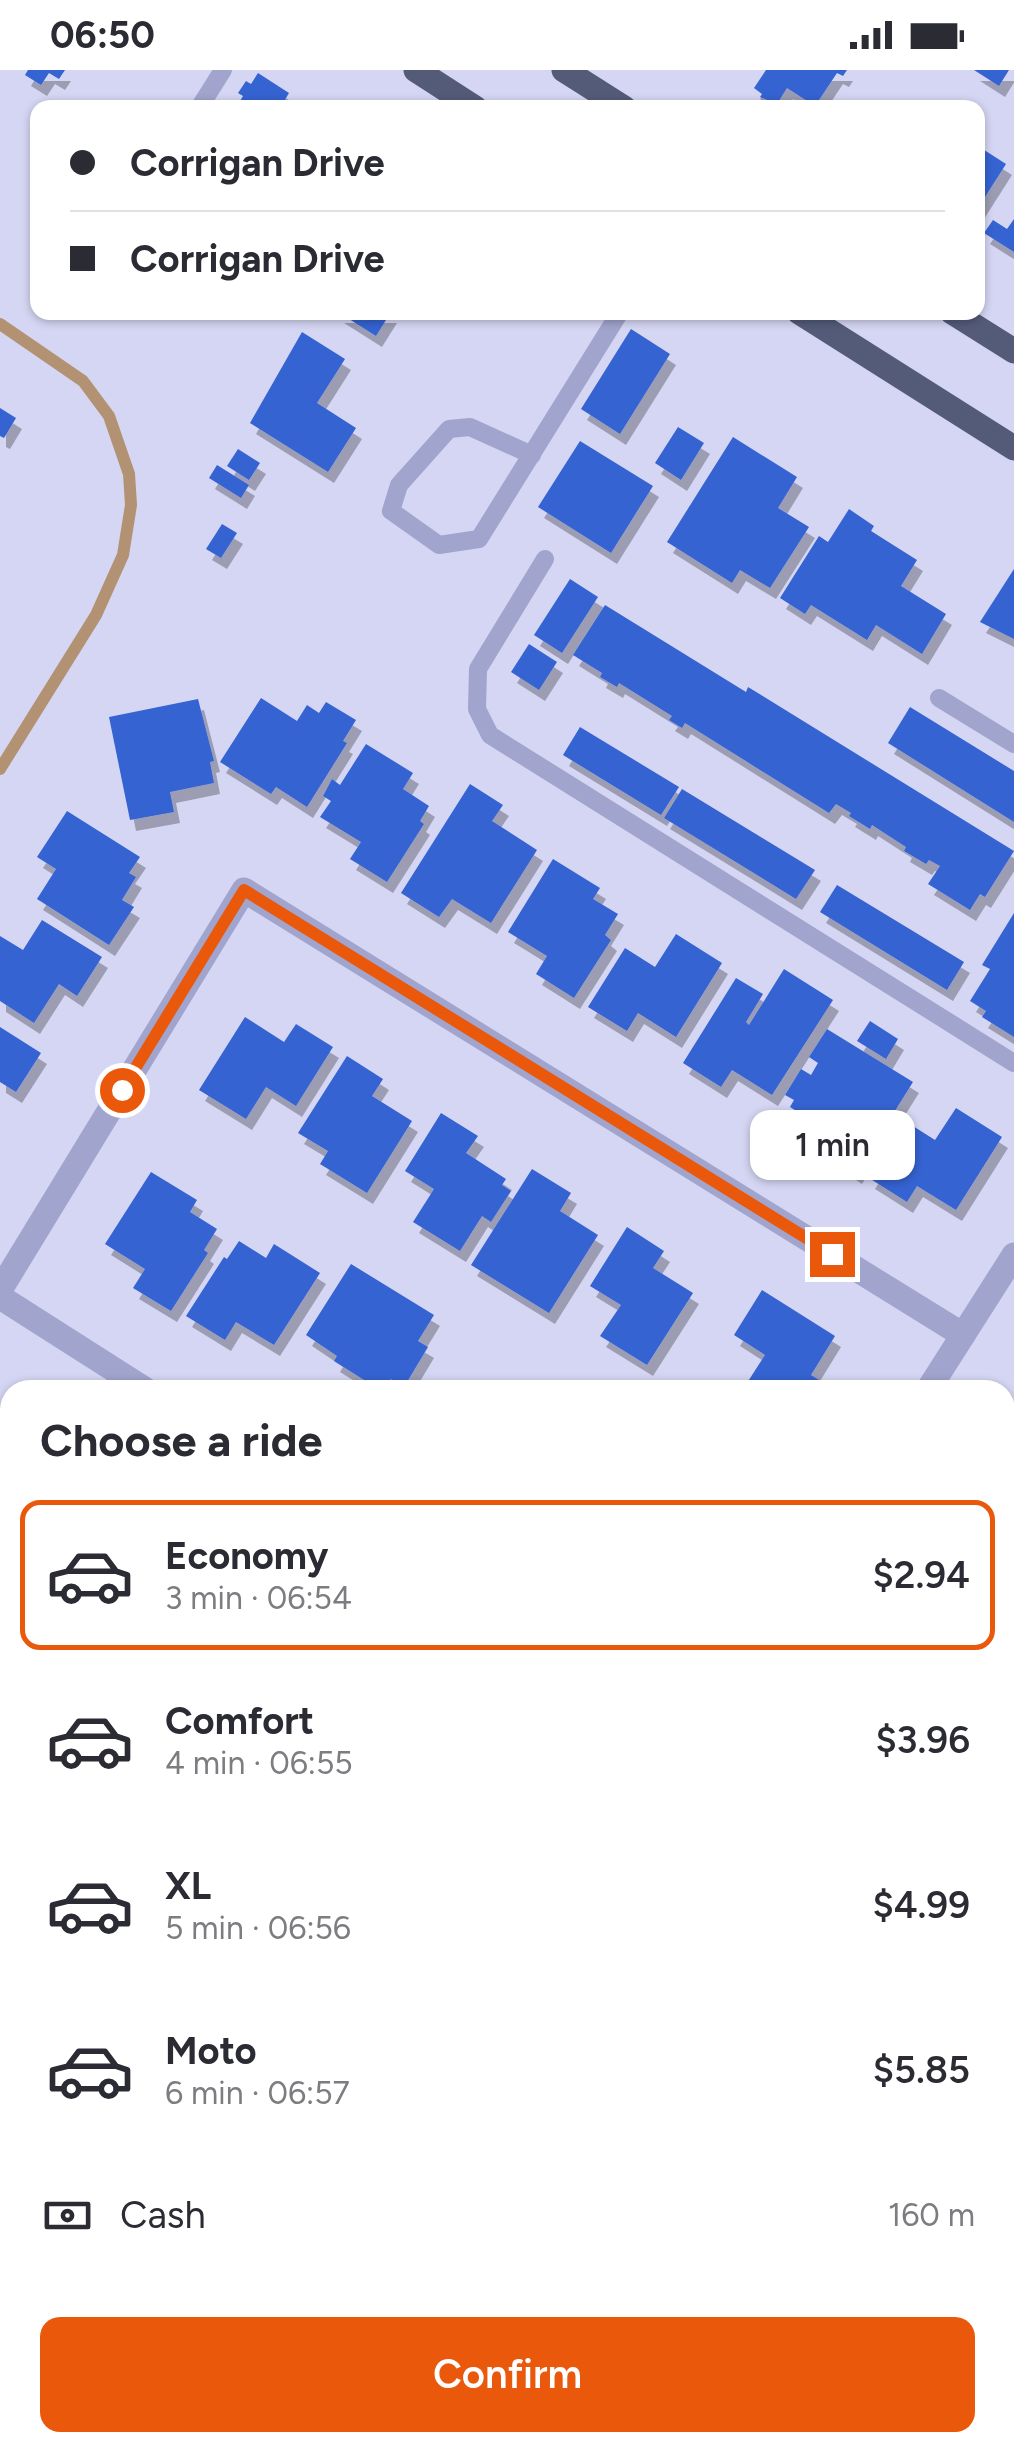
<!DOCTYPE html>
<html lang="en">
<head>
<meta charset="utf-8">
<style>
  body { margin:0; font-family:Figtree,sans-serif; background:#f7f7f7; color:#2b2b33; height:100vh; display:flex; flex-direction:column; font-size:38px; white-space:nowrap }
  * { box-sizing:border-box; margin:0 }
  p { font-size:32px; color:#7c7c81 }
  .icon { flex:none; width:55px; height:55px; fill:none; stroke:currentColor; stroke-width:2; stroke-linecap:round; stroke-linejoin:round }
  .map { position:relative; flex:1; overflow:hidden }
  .panel { position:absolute; left:0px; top:1310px; width:1015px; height:1072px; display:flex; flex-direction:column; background:#fff; border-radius:30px 30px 0 0; box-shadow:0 2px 8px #0004 }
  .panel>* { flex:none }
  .top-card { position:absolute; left:30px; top:30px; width:955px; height:220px; border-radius:20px; box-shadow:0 2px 8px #0004; display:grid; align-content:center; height:220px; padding:0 40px; background:#fff }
  .end { position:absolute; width:45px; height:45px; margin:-22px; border:12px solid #ea580c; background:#fff; box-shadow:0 0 0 5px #fff }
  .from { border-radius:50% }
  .bubble { position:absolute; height:70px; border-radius:20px; background:#fff; box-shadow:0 2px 8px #0004; font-size:32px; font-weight:600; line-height:70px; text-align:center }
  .top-card b { display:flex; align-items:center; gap:35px; height:95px; font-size:38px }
  .top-card b+b { border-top:2px solid #e1e1e2 }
  .top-card i { width:25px; height:25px; background:#2b2b33 }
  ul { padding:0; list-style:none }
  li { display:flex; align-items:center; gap:30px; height:150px; margin:0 20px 15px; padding:0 20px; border:5px solid transparent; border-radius:20px }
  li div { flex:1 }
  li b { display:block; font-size:38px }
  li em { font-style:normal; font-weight:600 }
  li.current { border-color:#ea580c }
  li>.icon { width:90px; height:90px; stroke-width:1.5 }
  h2 { padding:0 40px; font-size:45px; line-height:120px }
  .pay { display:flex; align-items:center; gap:25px; height:110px; padding:0 40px; font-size:38px }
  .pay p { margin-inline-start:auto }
  .cta { display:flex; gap:20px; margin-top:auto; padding:20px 40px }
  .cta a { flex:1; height:115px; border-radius:20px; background:#ea580c; color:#fff; font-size:40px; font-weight:600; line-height:115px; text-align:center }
  .status { display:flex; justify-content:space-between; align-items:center; height:70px; padding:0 50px; background:#fff; direction:ltr }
  .status svg { height:28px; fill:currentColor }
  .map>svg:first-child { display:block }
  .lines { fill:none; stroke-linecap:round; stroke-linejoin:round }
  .stream { stroke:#b29272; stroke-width:12 }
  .building { fill:#3563d1; filter:url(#shadow) }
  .service { stroke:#a1a4cc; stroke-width:18 }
  .minor { stroke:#a1a4cc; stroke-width:25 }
  .primary { stroke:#545b79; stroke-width:25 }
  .route { stroke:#ea580c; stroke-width:12 }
</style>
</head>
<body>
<div class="status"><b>06:50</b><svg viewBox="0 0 49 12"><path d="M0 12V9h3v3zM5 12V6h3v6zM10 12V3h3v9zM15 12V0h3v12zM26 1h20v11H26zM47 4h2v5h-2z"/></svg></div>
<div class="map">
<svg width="1014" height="2381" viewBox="0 0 1014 2381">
  <defs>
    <filter id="shadow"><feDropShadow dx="6" dy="11" stdDeviation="0" flood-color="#0004"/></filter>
  </defs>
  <rect width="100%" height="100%" fill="#d5d6f3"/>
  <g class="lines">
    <polyline class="stream" points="0,254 83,311 109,346 129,404 131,435 123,485 96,545 0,699"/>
  </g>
  <g class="building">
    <polygon points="28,0 65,0 59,9 49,3 41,15 25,5"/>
    <polygon points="766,0 847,0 843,6 837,3 815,36 787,18 777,34 760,27 762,24 754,18"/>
    <polygon points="974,0 1009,0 999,16"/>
    <polygon points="258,3 289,23 280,38 236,38 243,26 238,23 246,11 251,14"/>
    <polygon points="978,76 1006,94 978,138"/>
    <polygon points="1014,149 1014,182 984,163 993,150 1007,159"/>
    <polygon points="338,242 391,242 376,266"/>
    <polygon points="631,259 670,284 620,364 581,339"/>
    <polygon points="302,262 345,289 317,333 356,358 328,402 250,353"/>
    <polygon points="0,338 16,348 4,368 0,366"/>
    <polygon points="678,357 704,373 681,410 655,393"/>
    <polygon points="733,367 797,407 778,438 809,457 770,518 740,500 732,513 667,472"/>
    <polygon points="580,371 653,416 611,483 538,437"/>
    <polygon points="238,379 260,393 249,410 227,396"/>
    <polygon points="217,395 249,415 241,428 209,408"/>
    <polygon points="849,439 874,456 871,461 917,490 901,516 946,544 922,584 876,555 867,570 811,535 805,544 780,528 819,466 828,472"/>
    <polygon points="222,454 237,463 221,488 206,479"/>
    <polygon points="1014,499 1014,569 980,552"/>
    <polygon points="570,509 598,527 562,583 534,565"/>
    <polygon points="605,535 746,622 748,617 1014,781 985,827 980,824 970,840 928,814 940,796 929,790 926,794 904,781 906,777 872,755 870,759 849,746 851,743 836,734 829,743 685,653 682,658 669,650 672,646 619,613 617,617 600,607 602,603 573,585"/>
    <polygon points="529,574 557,592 539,620 511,602"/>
    <polygon points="261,628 297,651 307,635 319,643 326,632 356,650 343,671 347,673 307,737 276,717 271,724 220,692"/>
    <polygon points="198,629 214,691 210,692 214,713 170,722 174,742 130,750 109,647"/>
    <polygon points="910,637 1014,701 1014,752 888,673"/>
    <polygon points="580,657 679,717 661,745 563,685"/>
    <polygon points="366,674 413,703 403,719 429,736 420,751 424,754 387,812 350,789 361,772 320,747 331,731 323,726 332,709 340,715"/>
    <polygon points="470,714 503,735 492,751 537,780 491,853 452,829 439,847 401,823"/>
    <polygon points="682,719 815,800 796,829 664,748"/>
    <polygon points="67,741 140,787 129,803 136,807 122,830 134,837 109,875 37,829 56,799 37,787"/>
    <polygon points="553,789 600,818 593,829 618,844 605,865 611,870 574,928 536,904 547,886 508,862"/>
    <polygon points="837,815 964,892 947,920 820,842"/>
    <polygon points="1014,843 1014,967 982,947 986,941 970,931 990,899 982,895"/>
    <polygon points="42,850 102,887 77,926 59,914 34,953 0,931 0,866 23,880"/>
    <polygon points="676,864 722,893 676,967 638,943 627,961 588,937 625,878 655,897"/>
    <polygon points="784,899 833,930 772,1025 732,1000 721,1017 683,993 736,908 763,924 746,952 749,955"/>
    <polygon points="245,947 284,972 296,954 333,977 296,1036 266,1017 246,1049 199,1020"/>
    <polygon points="870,951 898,969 886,989 857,971"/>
    <polygon points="0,957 41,983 16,1022 0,1012"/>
    <polygon points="827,959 913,1012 856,1103 819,1079 830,1062 790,1037 794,1030 785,1025 801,999 811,1005 818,993 809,987"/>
    <polygon points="347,986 383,1009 372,1026 412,1051 367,1123 320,1094 328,1081 298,1063"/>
    <polygon points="956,1038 1002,1067 956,1140 917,1116 907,1132 869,1108 905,1051 935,1070"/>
    <polygon points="441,1043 478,1066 466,1083 506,1109 502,1115 511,1121 491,1152 482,1146 460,1181 413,1152 434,1119 405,1101"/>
    <polygon points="532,1099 571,1123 560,1141 598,1165 549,1243 471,1195"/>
    <polygon points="151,1102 197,1130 190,1142 217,1159 204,1180 208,1183 171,1241 133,1218 145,1199 105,1174"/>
    <polygon points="627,1157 664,1181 653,1198 693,1223 647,1295 600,1266 621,1235 590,1216"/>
    <polygon points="239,1171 266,1188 274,1174 320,1203 274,1275 236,1252 225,1270 186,1246 224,1187 227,1189"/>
    <polygon points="351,1194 434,1245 418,1271 428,1277 404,1317 391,1309 384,1320 380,1320 334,1291 337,1286 306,1265"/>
    <polygon points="762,1220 835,1266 811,1305 829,1316 826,1320 751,1320 745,1316 765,1285 734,1265"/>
    <polygon points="0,1349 10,1355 10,1424 0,1440"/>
    <polygon points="1005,1543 1014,1548 1014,1627 1005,1621"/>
    <polygon points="0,1582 10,1588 10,1674 0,1668"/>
    <polygon points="1014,1730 1014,1817 1005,1831 1005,1744"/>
    <polygon points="0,2168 10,2174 10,2231 5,2228 0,2236"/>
    <polygon points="1005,2229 1014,2231 1014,2260 1010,2276 1014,2277 1014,2344 1005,2342"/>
    <polygon points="369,2372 426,2372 440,2381 364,2381"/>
    <polygon points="443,2372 484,2372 479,2381 457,2381"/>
    <polygon points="587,2372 646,2372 649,2381 577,2381"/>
    <polygon points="658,2372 708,2372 711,2381 662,2381"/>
    <polygon points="779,2372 877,2372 876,2377 887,2381 783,2381 777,2379"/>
  </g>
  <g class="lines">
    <g class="service">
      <polyline points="199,38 223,0"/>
      <polyline points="532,385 470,357 449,359 399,415 391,441 439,475 479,469 620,242"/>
      <polyline points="545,489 478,599 477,639 490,665 1014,993"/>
      <polyline points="939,628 1014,674"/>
    </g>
    <g class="minor">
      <polyline points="0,1220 244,820 963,1265"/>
      <polyline points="0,1227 146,1320"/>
      <polyline points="928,1320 1014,1185"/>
      <polyline points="0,1795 10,1802"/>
      <polyline points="1005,1924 1014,1926"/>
      <polyline points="0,2335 10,2341"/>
      <polyline points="60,2372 74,2381"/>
      <polyline points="264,2381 269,2372"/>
    </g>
    <g class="primary">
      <polyline points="416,0 475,38"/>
      <polyline points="564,0 624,38"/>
      <polyline points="799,242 1014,378"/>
      <polyline points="952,242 1014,281"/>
    </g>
  </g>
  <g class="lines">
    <polyline class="route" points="122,1020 244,820 832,1184"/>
  </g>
</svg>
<i class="end from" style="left:122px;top:1020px"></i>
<i class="end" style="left:832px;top:1184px"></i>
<div class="bubble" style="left:750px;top:1040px;width:165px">1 min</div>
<div class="top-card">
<b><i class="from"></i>Corrigan Drive</b>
<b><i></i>Corrigan Drive</b>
</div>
<section class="panel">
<h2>Choose a ride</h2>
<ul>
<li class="current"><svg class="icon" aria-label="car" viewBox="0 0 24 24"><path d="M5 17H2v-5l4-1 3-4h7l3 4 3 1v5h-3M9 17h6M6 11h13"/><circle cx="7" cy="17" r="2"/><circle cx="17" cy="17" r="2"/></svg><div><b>Economy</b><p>3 min · 06:54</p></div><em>$2.94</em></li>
<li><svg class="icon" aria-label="car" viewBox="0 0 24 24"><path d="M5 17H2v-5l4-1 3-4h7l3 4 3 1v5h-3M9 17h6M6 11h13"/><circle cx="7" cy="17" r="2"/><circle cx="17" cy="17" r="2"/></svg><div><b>Comfort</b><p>4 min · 06:55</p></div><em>$3.96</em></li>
<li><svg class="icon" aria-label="car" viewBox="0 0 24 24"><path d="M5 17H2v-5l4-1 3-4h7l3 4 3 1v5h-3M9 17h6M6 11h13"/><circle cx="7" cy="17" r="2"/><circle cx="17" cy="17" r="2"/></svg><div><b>XL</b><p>5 min · 06:56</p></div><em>$4.99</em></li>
<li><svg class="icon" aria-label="car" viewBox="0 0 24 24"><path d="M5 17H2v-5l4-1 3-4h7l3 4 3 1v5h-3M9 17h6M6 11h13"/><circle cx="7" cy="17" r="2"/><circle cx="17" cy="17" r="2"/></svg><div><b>Moto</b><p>6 min · 06:57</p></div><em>$5.85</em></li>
</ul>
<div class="pay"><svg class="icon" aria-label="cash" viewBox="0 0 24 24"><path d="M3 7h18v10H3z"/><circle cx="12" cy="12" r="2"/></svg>Cash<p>160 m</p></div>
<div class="cta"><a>Confirm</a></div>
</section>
</div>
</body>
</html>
